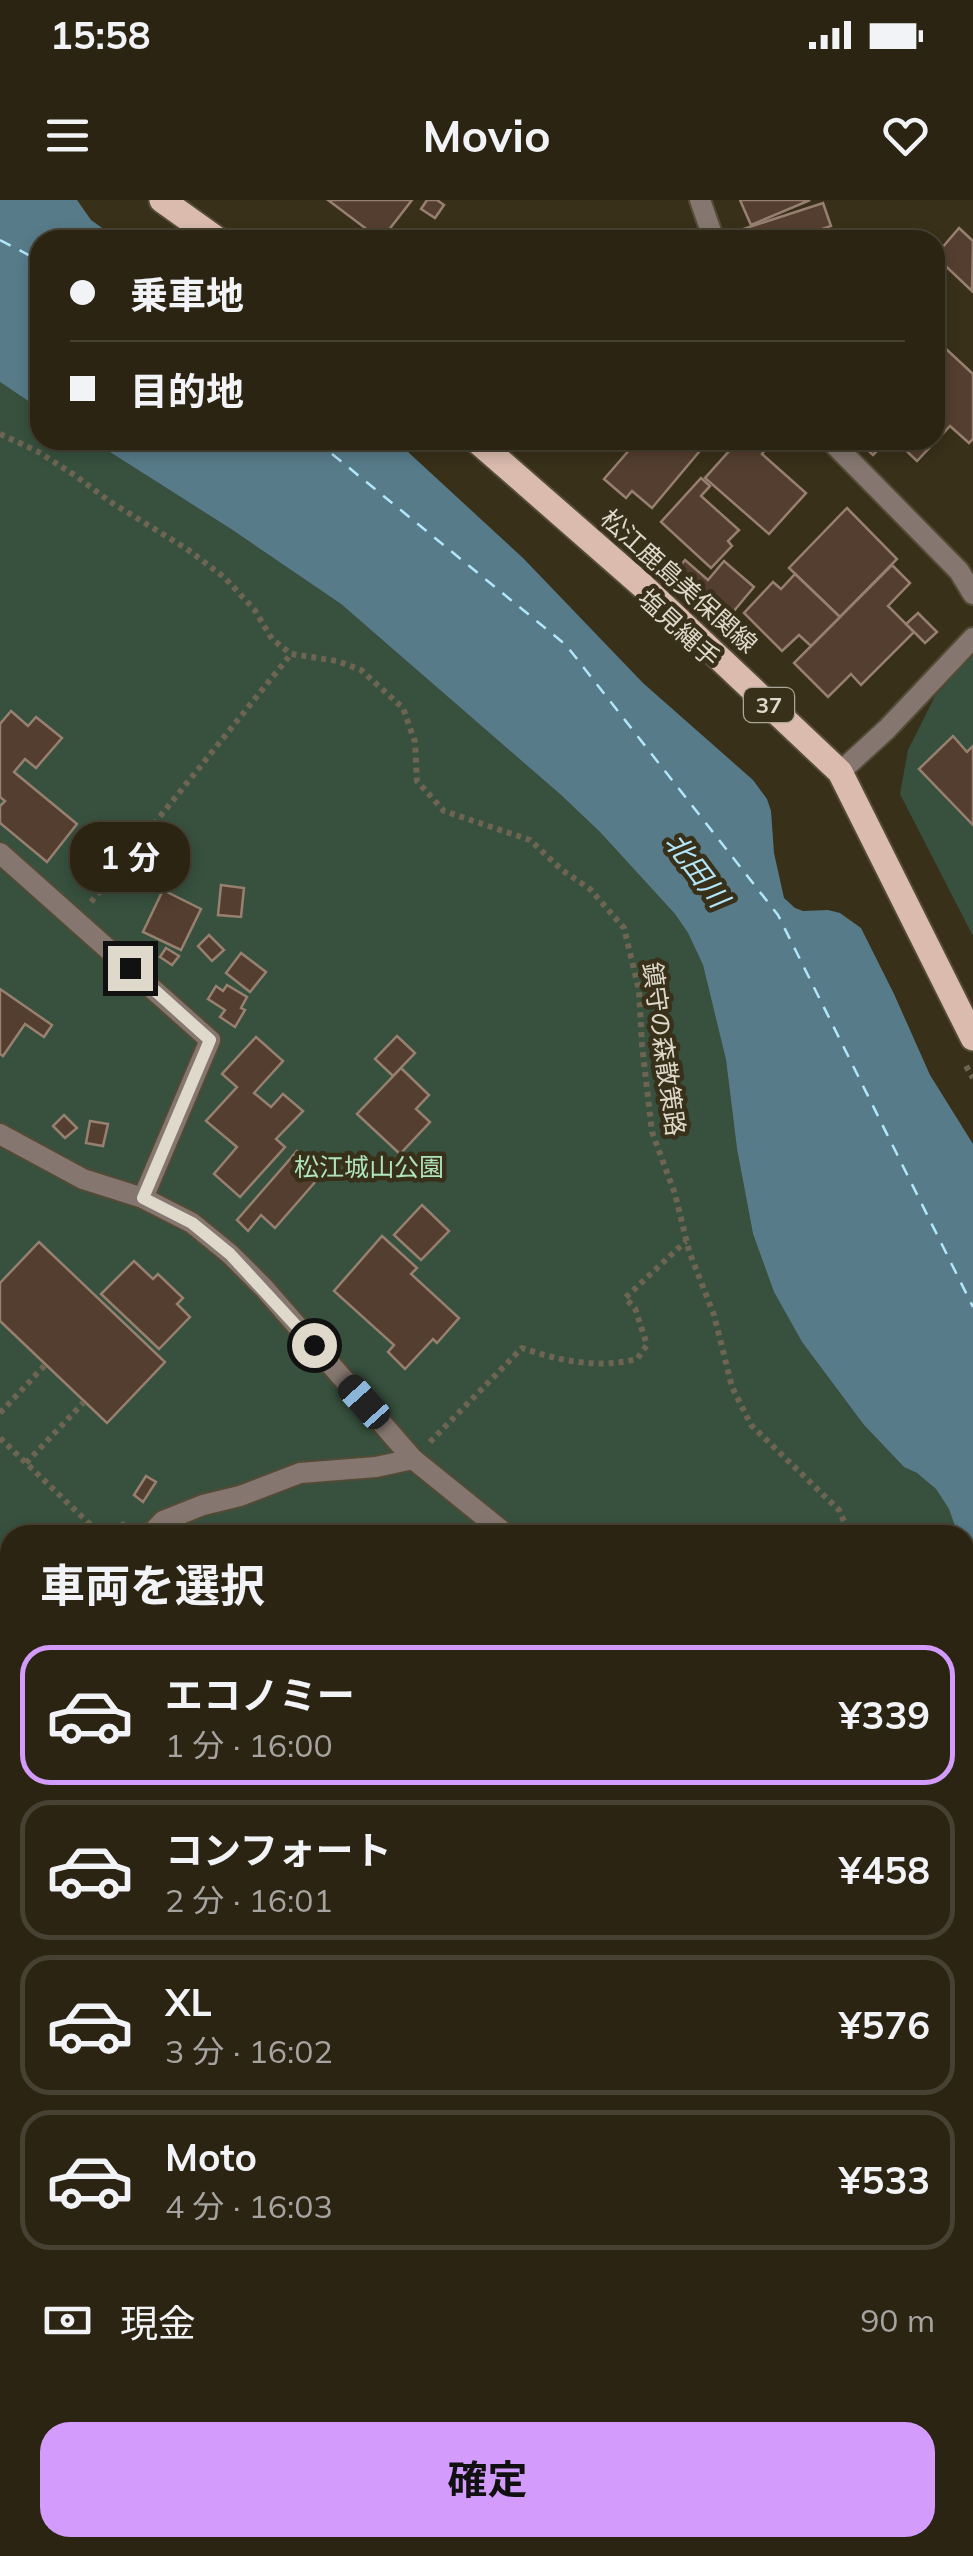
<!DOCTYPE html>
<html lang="ja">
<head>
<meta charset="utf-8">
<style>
  body { margin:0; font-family:Mulish,"Noto Sans JP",sans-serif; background:#373021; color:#f1f3f6; height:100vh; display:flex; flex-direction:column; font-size:38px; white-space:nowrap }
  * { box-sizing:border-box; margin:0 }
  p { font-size:32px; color:#a6a4a0 }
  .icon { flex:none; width:55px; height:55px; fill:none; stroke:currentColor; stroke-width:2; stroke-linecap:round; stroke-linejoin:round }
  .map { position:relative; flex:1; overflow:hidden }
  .side { position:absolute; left:0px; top:1325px; width:975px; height:1032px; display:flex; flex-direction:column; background:#2b2413; border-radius:30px 30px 0 0; box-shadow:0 5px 15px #0003,0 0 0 2px #474133 }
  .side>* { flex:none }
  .guide { position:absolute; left:30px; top:30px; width:915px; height:220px; border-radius:30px; box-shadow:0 5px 15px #0003,0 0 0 2px #474133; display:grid; align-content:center; height:220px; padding:0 40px; background:#2b2413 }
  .end { position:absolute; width:45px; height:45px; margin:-22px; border:12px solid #ded9cb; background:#111; box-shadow:0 0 0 5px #111 }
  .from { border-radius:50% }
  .bubble { position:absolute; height:70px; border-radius:30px; background:#2b2413; box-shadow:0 5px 15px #0003,0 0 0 2px #474133; font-size:32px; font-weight:700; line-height:70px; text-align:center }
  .car { position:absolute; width:30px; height:60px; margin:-30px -15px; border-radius:12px; box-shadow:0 0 8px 2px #0007; background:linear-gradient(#222 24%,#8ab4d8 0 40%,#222 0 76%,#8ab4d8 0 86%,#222 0) }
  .guide b { display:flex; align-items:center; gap:35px; height:95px; font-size:38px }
  .guide b+b { border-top:2px solid #474133 }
  .guide i { width:25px; height:25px; background:#f1f3f6 }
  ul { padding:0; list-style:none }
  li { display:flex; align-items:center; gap:30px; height:140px; margin:0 20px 15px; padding:0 20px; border:5px solid #474133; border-radius:30px }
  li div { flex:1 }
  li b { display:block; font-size:38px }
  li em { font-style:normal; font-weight:700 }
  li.current { border-color:#d39cfc }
  li>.icon { width:90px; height:90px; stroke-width:1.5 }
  h2 { padding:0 40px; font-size:45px; line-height:120px }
  .pay { display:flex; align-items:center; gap:25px; height:110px; padding:0 40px; font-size:38px }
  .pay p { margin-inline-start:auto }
  .action { display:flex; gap:20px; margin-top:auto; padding:20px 40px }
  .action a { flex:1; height:115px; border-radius:30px; background:#d39cfc; color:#111; font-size:40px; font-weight:700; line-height:115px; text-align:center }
  .status { display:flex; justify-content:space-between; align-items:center; height:70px; padding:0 50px; background:#2b2413; direction:ltr }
  .status svg { height:28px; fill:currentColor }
  header { display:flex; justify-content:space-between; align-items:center; height:130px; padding:0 40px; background:#2b2413; font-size:45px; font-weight:700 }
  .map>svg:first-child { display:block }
  .green { fill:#37513e }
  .water { fill:#577b89 }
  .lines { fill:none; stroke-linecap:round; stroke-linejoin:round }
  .stream { stroke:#577b89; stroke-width:11 }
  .ferry { stroke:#b1e6fb; stroke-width:2.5; stroke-dasharray:12 10; stroke-linecap:butt }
  .building { fill:#543e2f; stroke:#988070; stroke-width:2.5 }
  .lane-casing { stroke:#534b35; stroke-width:24 }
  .street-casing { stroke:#534b35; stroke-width:24 }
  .primary-casing { stroke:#534b35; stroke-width:29 }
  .path { stroke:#6d6551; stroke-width:6; stroke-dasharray:5 5; stroke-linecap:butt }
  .lane { stroke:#857770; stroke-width:20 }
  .street { stroke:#857770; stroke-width:20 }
  .primary { stroke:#dabbae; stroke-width:25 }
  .route { stroke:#ded9cb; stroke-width:12 }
  .labels { text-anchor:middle; stroke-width:9; stroke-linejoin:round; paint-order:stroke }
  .shield { fill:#393019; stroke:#aca696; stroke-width:2.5 }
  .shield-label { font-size:22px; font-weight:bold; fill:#ded9cb }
  .street-label { font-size:25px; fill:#ded9cb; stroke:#393019 }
  .park-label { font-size:25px; fill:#aee3bc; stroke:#393019 }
  .water-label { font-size:28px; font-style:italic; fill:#b1e6fb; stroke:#393019 }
</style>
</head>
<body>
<div class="status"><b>15:58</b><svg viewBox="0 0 49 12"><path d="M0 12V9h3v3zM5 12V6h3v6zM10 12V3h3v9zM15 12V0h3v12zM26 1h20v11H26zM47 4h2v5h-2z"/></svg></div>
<header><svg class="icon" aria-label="menu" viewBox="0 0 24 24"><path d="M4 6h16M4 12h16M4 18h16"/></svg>Movio<svg class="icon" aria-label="heart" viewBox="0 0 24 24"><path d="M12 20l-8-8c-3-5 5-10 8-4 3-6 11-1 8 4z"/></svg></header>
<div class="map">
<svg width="973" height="2356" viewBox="0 0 973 2356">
  <rect width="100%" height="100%" fill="#393019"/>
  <g class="green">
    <polygon points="0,182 40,209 40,240 91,240 231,329 341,404 561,595 600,632 675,714 688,733 703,765 726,860 737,949 753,1034 774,1092 802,1142 864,1225 904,1267 917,1273 936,1289 949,1309 958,1335 10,1335 10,2348 965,2348 965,1359 973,1396 973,2356 0,2356"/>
    <polygon points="973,454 973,736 900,594 908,550 935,496"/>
  </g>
  <g class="water">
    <polygon points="0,0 77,0 91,20 119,40 40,40 40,209 0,182"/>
    <polygon points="91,240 395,240 523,358 643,483 753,580 767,599 771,611 774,653 784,698 795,708 803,711 828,710 840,713 861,728 894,794 930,875 973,944 973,1396 965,1359 965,1335 958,1335 949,1309 936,1289 917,1273 904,1267 864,1225 802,1142 774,1092 753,1034 737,949 726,860 703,765 688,733 675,714 600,632 561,595 341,404 231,329"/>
  </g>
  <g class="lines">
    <g class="stream">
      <polyline points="840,2348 947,2356"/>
      <polyline points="702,2353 743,2356"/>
    </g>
    <g class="ferry">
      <polyline points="0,40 40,61"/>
      <polyline points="315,240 566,445 778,715 973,1107"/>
    </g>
  </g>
  <g class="building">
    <polygon points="328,0 412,0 381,40"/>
    <polygon points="427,0 437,0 444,5 435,18 421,9"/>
    <polygon points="740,0 810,0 751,25"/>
    <polygon points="823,3 831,26 819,30 822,40 736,40 734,32"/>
    <polygon points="959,28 973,41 972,91 935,56"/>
    <polygon points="945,148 973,174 973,239 969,243 950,226 917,261 895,240 935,240 935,158"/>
    <polygon points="638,240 709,240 652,308 632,291 626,298 604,279"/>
    <polygon points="739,240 772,240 762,254 806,293 769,334 705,278"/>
    <polygon points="857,240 888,240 873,255"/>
    <polygon points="701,278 710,286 701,296 739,330 728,341 732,346 711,368 661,322"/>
    <polygon points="847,308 897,359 840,417 789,368"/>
    <polygon points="685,360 708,380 724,361 754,387 728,418 675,372"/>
    <polygon points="892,365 910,383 888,406 914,432 861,485 851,474 828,497 794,463"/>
    <polygon points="795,374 840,417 811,446 799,435 782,451 744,413 773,382 781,389"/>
    <polygon points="918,413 937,432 925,443 906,424"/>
    <polygon points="11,511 28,526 36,517 62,538 36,568 25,559 14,572 77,624 47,662 0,623 0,606 5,601 0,597 0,524"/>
    <polygon points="953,536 967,552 973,546 973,625 919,569"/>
    <polygon points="221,685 244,688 241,717 218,715"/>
    <polygon points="163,690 201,709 181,750 143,732"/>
    <polygon points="209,735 224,750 212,761 198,746"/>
    <polygon points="166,748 179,756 172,765 160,757"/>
    <polygon points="241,753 266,772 250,792 226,773"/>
    <polygon points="227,785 247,797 241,808 245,810 235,827 220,817 225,810 208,799 216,786 223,791"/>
    <polygon points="0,789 52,825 44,837 25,824 3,856 0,854"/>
    <polygon points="397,836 415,853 393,876 375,859"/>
    <polygon points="256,837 283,861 254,893 271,907 283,894 303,911 276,939 285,947 240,997 214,974 237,947 206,921 237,887 222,874"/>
    <polygon points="401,868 429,895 416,909 430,922 400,954 357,914"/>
    <polygon points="64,915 77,928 65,938 53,926"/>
    <polygon points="90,921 108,924 103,946 86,943"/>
    <polygon points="297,951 323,973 275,1028 261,1015 248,1031 237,1020"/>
    <polygon points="422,1005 449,1031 421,1060 394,1035"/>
    <polygon points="382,1036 417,1068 411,1074 459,1118 437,1143 433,1139 405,1169 388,1152 394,1145 334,1091"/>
    <polygon points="39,1042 165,1162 107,1223 0,1121 0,1083"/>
    <polygon points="134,1061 153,1079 158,1074 183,1098 177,1104 190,1117 159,1149 101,1094"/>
    <polygon points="146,1276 156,1282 143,1302 134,1295"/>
  </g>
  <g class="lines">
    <g class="lane-casing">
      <g id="lane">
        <polyline points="0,653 210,840 143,998"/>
        <polyline points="0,934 83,979 143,998 192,1023 230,1054 264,1088 413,1259 507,1335"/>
        <polyline points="150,1335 163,1321 203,1305 240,1296 300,1273 376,1267 413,1259"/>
        <polyline points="0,1452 10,1448"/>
        <polyline points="965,1591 973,1594"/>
        <polyline points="576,2356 578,2348"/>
      </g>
    </g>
    <g class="street-casing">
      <g id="street">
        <polyline points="700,0 714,40"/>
        <polyline points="830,240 959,371 973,394"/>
        <polyline points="840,572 887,529 973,438"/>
      </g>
    </g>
    <g class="primary-casing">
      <g id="primary">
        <polyline points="162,0 218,40"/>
        <polyline points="476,240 644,387 840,572 973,838"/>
      </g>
    </g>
    <g class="path">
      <polyline points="0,234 37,251 76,276 109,301 187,349 224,377 254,409 272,439 291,454 337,461 361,470 403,508 415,542 417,581 444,611 530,640 562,670 590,689 624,728 639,790 642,845 652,932 675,994 689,1051 714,1115 732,1187 751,1225 839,1310 850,1335"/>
      <polyline points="91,702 291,454"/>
      <polyline points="966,866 973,878"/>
      <polyline points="0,1213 46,1164"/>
      <polyline points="0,1238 98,1332 125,1324"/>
      <path d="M430,1242L522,1148C560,1161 598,1169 637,1159L647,1145L635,1108L625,1098L686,1041"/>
      <polyline points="26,1263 84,1202"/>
      <polyline points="0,1593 10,1587"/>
      <polyline points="965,1891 973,1901"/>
      <polyline points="181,2348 181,2356"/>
      <polyline points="234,2356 244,2348"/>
    </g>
    <use href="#lane" class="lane"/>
    <use href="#street" class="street"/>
    <use href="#primary" class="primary"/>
  </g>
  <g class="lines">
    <polyline class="route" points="130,768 210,840 143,998 192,1023 230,1054 314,1145"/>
  </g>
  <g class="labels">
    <rect class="shield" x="744" y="488" width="50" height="34" rx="8"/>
    <g class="shield-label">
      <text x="769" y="513">37</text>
    </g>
    <g class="street-label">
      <text transform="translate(679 381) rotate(42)" y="9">松江鹿島美保関線</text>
      <text transform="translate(679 428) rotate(43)" y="9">塩見縄手</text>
      <text transform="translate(664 849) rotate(82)" y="9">鎮守の森散策路</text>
    </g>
    <g class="park-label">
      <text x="369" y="976">松江城山公園</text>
    </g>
    <g class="water-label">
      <text transform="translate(697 670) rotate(53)" y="10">北田川</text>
    </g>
  </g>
</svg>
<i class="end from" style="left:314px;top:1145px"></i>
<i class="end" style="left:130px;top:768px"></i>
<div class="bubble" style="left:70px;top:622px;width:120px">1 分</div>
<i class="car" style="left:364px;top:1202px;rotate:318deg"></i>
<div class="guide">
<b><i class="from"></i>乗車地</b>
<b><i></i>目的地</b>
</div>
<section class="side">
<h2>車両を選択</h2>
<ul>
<li class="current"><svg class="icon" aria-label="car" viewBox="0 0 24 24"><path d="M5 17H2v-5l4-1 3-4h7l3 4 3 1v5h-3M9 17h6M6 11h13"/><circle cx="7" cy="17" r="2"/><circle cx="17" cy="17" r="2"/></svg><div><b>エコノミー</b><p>1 分 · 16:00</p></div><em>¥339</em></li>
<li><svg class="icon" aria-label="car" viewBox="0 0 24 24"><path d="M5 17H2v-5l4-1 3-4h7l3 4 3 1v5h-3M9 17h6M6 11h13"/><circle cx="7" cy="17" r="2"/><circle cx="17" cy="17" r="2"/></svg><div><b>コンフォート</b><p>2 分 · 16:01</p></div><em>¥458</em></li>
<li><svg class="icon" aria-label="car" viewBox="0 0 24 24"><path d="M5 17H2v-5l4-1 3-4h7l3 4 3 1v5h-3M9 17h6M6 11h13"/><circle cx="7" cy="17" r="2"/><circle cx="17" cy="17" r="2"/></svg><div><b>XL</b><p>3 分 · 16:02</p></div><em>¥576</em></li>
<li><svg class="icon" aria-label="car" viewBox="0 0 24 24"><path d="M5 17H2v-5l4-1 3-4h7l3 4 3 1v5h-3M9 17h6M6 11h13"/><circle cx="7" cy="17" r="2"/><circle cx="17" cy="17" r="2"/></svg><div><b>Moto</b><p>4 分 · 16:03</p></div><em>¥533</em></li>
</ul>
<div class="pay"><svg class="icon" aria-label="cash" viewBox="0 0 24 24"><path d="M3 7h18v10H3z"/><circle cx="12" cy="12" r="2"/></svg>現金<p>90 m</p></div>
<div class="action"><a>確定</a></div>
</section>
</div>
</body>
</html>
